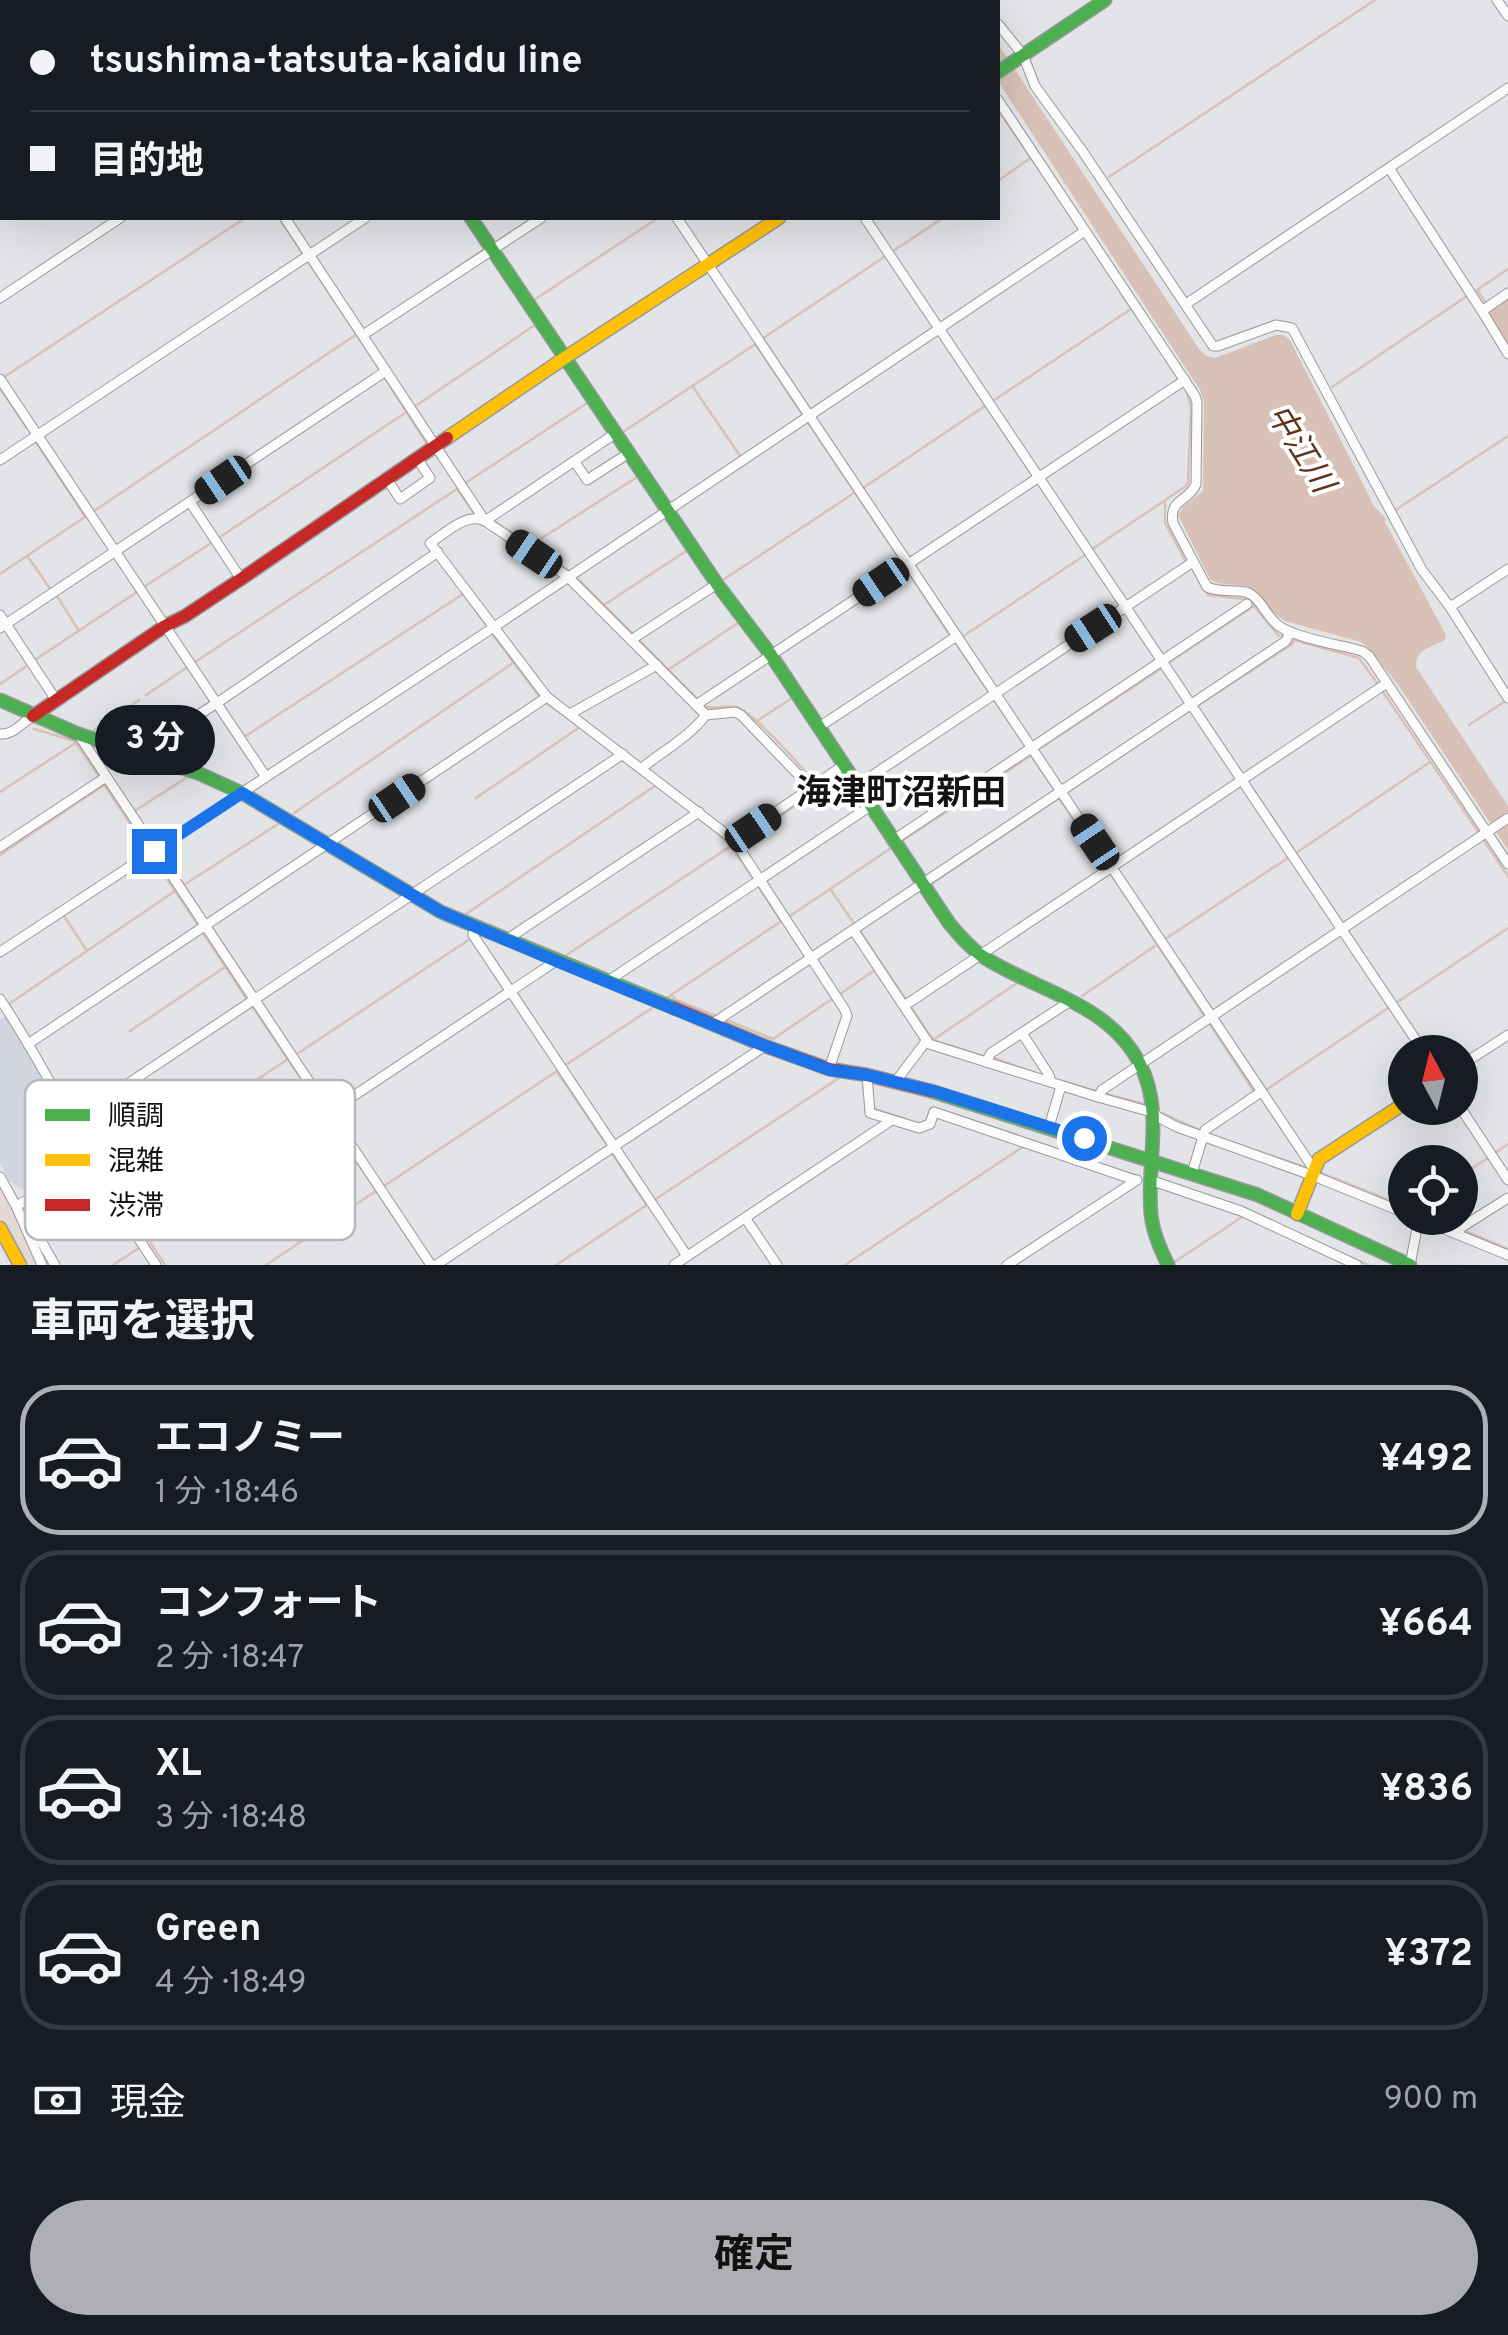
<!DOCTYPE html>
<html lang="ja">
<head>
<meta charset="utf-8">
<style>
  body { margin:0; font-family:Overpass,"Noto Sans JP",sans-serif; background:#242831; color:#f1f3f6; height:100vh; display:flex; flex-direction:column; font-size:38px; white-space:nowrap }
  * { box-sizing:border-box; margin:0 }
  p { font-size:32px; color:#9ea1a6 }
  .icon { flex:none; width:55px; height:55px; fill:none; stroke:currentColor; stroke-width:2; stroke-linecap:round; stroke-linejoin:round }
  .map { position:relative; height:1265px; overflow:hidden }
  .drawer { display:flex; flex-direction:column; background:#171b24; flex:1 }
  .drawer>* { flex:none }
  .hud { position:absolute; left:0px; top:0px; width:1000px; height:220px; box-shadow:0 10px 40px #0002; display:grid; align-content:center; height:220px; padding:0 30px; background:#171b24 }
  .needle { width:65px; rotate:353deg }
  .buttons { position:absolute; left:1388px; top:1035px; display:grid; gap:20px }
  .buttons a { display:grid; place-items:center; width:90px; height:90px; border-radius:50%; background:#171b24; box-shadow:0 10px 40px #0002; font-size:50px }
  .end { position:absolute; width:45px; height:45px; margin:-22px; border:12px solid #1a73e8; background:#fff; box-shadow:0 0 0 5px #fff }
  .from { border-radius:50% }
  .bubble { position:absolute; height:70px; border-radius:35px; background:#171b24; box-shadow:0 10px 40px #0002; font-size:32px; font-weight:700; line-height:70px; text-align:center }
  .car { position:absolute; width:30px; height:60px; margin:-30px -15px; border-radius:12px; box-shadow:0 0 8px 2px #0007; background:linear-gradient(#222 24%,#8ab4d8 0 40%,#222 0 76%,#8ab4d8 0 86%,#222 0) }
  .hud b { display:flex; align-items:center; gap:35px; height:95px; font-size:38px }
  .hud b+b { border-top:2px solid #363941 }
  .hud i { width:25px; height:25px; background:#f1f3f6 }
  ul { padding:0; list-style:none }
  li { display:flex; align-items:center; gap:30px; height:150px; margin:0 20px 15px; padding:0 10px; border:5px solid #363941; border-radius:40px }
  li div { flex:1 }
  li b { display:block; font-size:38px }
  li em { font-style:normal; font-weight:700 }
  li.on { border-color:#aeafb2 }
  li>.icon { width:90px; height:90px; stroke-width:1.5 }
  h2 { padding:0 30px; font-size:45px; line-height:120px }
  .pay { display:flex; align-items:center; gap:25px; height:110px; padding:0 30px; font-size:38px }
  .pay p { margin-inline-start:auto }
  .cta { display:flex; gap:20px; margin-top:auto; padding:20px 30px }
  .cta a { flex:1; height:115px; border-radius:60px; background:#aeafb2; color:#111; font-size:40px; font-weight:700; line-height:115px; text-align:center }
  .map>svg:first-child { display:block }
  .built { fill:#d1d5dd }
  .green { fill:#e4d8d4 }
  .water { fill:#d8c2b7 }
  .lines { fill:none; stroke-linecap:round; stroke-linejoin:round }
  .stream { stroke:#d8c2b7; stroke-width:2.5 }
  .street-casing { stroke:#97999b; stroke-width:11 }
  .fast-casing { stroke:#97999b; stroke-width:15 }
  .slow-casing { stroke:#97999b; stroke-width:15 }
  .jam-casing { stroke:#97999b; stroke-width:15 }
  .street { stroke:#fbfbfb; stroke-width:9 }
  .fast { stroke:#4caf50; stroke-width:12 }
  .slow { stroke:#ffc107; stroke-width:12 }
  .jam { stroke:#c62828; stroke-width:12 }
  .route { stroke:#1a73e8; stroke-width:12 }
  .labels { text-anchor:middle; stroke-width:8; stroke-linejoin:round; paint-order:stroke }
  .water-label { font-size:32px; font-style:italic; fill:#60331b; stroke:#fff }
  .quarter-label { font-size:35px; font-weight:bold; fill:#131316; stroke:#fff }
  .key { fill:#fff; stroke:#b8b8b9; stroke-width:2.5 }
  .key-label { font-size:28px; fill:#131316 }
</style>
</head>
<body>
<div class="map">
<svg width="1508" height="1265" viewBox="0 0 1508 1265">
  <rect width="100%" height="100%" fill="#e2e4e7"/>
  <polygon class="built" points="5,1017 9,1018 87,1158 83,1164 26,1194 23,1189 9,1181 0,1163 0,1020"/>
  <polygon class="green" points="0,1181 40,1265 25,1265 0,1217"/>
  <g class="water">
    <path d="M998,44L1199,349L1206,356L1215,358L1276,335H1283L1290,340L1374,506L1386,519L1385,522L1446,635L1445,640C1431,647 1415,650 1416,667L1508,806V850L1397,683L1367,647L1361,642L1285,621L1268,609L1247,586L1216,583L1210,579L1178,515L1184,506L1203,491L1204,402L1200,390L1003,89L998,80Z"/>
    <polygon points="1508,298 1508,345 1488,312"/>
  </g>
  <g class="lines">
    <g class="stream">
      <polyline points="134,0 135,2"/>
      <polyline points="526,0 527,2"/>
      <polyline points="925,0 927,2"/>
      <polyline points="283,2 287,0"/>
      <polyline points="855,2 859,0"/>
      <polyline points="998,110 1059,199"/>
      <polyline points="1109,177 1375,0"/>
      <polyline points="998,181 1029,159"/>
      <polyline points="0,191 2,189"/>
      <polyline points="279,218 303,254"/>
      <polyline points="496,242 532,218"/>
      <polyline points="893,251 943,218"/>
      <polyline points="307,260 380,370"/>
      <polyline points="423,291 486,248"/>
      <polyline points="1120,292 1141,323"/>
      <polyline points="534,300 658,218"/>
      <polyline points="1486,303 1477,290 1508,269"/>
      <polyline points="762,339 884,257"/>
      <polyline points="756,345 802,414"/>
      <polyline points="4,377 245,218"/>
      <polyline points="385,378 427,444"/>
      <polyline points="693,387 740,456"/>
      <polyline points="1332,387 1467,296"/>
      <polyline points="0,388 27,428"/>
      <polyline points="993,401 1131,309"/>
      <polyline points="414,407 535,325"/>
      <polyline points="807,421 903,564"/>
      <polyline points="623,432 757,343"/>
      <polyline points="36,442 84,515"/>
      <polyline points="464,484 587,403"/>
      <polyline points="863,488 985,406"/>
      <polyline points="1165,503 1165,523 1187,564"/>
      <polyline points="94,511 357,334"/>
      <polyline points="1394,511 1508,436"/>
      <polyline points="494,521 569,571"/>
      <polyline points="220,537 408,411"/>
      <polyline points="531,545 637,477"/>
      <polyline points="1091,550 1186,486 1188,482 1191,407 1186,390"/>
      <polyline points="28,557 51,590"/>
      <polyline points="1192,568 1208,595 1244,599 1248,601"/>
      <polyline points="907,570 949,634"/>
      <polyline points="0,574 85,517"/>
      <polyline points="576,577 634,635"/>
      <polyline points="723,580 854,493"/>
      <polyline points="144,587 211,543"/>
      <polyline points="57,596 79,631"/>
      <polyline points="471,604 487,626"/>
      <polyline points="604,605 686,551"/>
      <polyline points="1254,606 1278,635 1282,636"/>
      <polyline points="493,635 539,696"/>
      <polyline points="962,637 1085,555"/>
      <polyline points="639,640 698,700"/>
      <polyline points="955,642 990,694"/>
      <polyline points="35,660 137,592"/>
      <polyline points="195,662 457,489 474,513"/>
      <polyline points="1168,663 1257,604"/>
      <polyline points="668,670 738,623"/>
      <polyline points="0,684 28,665"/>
      <polyline points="1383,692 1479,833"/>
      <polyline points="146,695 186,668"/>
      <polyline points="994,700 1026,747"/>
      <polyline points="547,703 562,714"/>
      <path d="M703,706C715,710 724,705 736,707C754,712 799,765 814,781"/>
      <polyline points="1197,706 1292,644 1294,640 1359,658 1377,683"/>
      <polyline points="757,721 792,698"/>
      <polyline points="1469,725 1504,702"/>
      <polyline points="827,727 838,720"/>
      <polyline points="34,729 75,741 100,778"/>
      <polyline points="94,730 139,700"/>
      <polyline points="244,737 463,594"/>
      <polyline points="1039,749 1162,668"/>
      <polyline points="1030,754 1056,792"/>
      <polyline points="104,784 148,851"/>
      <polyline points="820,787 842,775 862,805"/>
      <polyline points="0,792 77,742"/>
      <polyline points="1068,792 1190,710"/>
      <polyline points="476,798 580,727"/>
      <polyline points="133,812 186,778"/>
      <polyline points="294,813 513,663"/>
      <polyline points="868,813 891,848"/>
      <polyline points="720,835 731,846 753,878"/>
      <polyline points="902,841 1033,754"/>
      <polyline points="1484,841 1508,876"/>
      <polyline points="741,843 821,788"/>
      <polyline points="1296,853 1430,762"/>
      <polyline points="0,855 104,785"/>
      <polyline points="152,857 198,925"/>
      <polyline points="1111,874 1205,1017"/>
      <polyline points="931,884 1059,798 1106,867"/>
      <polyline points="184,885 278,824"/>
      <polyline points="758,886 781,921"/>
      <polyline points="831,890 855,925"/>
      <polyline points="466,914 655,786"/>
      <polyline points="64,916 87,951"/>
      <polyline points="790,916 891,848"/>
      <polyline points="860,931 906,1000"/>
      <polyline points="203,933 248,1001"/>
      <polyline points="1165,939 1288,858"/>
      <polyline points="565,956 731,846"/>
      <polyline points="840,994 875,970"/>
      <polyline points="672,996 676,1000 719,1017"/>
      <polyline points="1082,996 1155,946"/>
      <polyline points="668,997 783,920"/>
      <polyline points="1396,1003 1508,928"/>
      <polyline points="9,1004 175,891"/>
      <polyline points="252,1006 324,1113"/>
      <polyline points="911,1007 933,1040 983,1056"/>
      <polyline points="726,1020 773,1039 832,999"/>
      <polyline points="1210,1024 1255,1093"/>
      <polyline points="130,1031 225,967"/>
      <polyline points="933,1040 1017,983"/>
      <polyline points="297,1054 470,939"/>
      <polyline points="994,1058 1035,1073"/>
      <polyline points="564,1066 652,1008"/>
      <polyline points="558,1073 607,1145"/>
      <polyline points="1063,1081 1096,1091"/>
      <polyline points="1266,1090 1388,1008"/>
      <polyline points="1106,1094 1145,1104"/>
      <polyline points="875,1109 905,1119"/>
      <polyline points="951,1113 1140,1177"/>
      <polyline points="1162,1113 1201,1131"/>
      <polyline points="328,1119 426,1265"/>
      <polyline points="926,1121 931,1108 934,1108"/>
      <polyline points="78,1122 140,1232"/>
      <polyline points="1209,1134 1307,1168"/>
      <polyline points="611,1152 646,1204"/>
      <polyline points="1495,1153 1508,1144"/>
      <polyline points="1319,1172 1405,1207"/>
      <polyline points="1460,1176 1488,1158"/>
      <polyline points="109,1179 288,1059"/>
      <polyline points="384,1186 557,1071"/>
      <polyline points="653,1201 839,1078"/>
      <polyline points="1432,1218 1456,1228"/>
      <polyline points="1465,1231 1508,1249"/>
      <polyline points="148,1239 165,1265"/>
      <polyline points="1359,1261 1368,1265"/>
      <polyline points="1173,1263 1242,1217"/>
      <polyline points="113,1265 139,1248"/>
      <polyline points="266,1265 376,1191"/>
      <polyline points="556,1265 647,1205"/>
      <polyline points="845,1265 1024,1146"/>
    </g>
    <g class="street-casing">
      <g id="street">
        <polyline points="140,0 141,2"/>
        <polyline points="531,0 533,2"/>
        <polyline points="933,0 935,2"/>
        <polyline points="981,0 983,2"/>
        <polyline points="1497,0 1508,16"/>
        <polyline points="120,2 123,0"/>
        <polyline points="444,2 448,0"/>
        <polyline points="867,2 871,0"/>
        <polyline points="998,24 1023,55 1035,86 1083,152 1213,346 1218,346 1276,325 1292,328 1422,570 1450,607 1508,698"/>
        <polyline points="0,83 2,81"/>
        <path d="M998,100L1195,396L1197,402L1196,484C1188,503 1169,498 1173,523L1207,587C1219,593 1233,589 1246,592C1261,597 1266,617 1279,626C1296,638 1340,645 1362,651L1369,656L1508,864"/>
        <polyline points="1389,168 1482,311 1508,354"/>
        <polyline points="285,218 485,521 567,576 706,715 735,712 741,715 811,788 845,764"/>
        <polyline points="677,218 1313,1168"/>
        <polyline points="865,218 1424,1052"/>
        <polyline points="0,298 120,218"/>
        <polyline points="1186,304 1508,88"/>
        <polyline points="1482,311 1508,293"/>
        <polyline points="363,335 541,218"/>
        <polyline points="0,379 266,777"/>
        <path d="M616,433L485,521C466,512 446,533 430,543L547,697L734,840L845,1010L847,1016L829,1069"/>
        <polyline points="0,460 365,218"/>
        <polyline points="575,462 587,480 629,453"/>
        <polyline points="387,479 400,499 430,478 417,458"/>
        <polyline points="190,502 241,579"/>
        <polyline points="1450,607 1508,569"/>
        <polyline points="0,615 56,700"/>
        <polyline points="0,628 386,371"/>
        <polyline points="631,640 717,584"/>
        <polyline points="696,705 1185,380"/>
        <polyline points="570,714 657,665"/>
        <polyline points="819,727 957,636"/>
        <path d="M0,734C14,735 21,723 33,716"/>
        <polyline points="78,734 431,1265"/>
        <polyline points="139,753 217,703 438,552"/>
        <path d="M642,768C664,750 689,737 706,715"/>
        <polyline points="858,785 1193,562"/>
        <polyline points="895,839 1247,604"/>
        <polyline points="734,840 811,788"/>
        <polyline points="0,847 106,777"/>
        <polyline points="474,927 473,935 687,1256"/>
        <polyline points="854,931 929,1044 1098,1097 1155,1113"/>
        <polyline points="506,940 699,812"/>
        <polyline points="0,952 488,631 1085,231"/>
        <polyline points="608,981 872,805"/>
        <path d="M0,999C57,1085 98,1180 156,1265"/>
        <polyline points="904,1006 1387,683"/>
        <polyline points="712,1024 1286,641 1290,632"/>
        <polyline points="1022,1033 1049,1075 1051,1082"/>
        <polyline points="28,1044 547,697"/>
        <polyline points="986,1062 991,1053 1072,1000"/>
        <polyline points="1460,1066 1508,1035"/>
        <polyline points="867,1075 870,1113 919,1128 930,1124 934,1112 1135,1180"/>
        <polyline points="896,1081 927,1040"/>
        <polyline points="1098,1097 1102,1090 1508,818"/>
        <polyline points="1460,1107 1508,1180"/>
        <polyline points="1156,1116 1177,1127 1311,1175 1405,1213"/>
        <polyline points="72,1121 623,754"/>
        <polyline points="1049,1127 1061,1086"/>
        <polyline points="1192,1173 1205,1130 1261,1092"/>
        <polyline points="0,1177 16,1206 42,1265"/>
        <polyline points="1150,1180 1241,1211 1357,1265"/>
        <polyline points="16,1206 94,1163"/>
        <polyline points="26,1215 55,1265"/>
        <polyline points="1417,1218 1508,1255"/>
        <polyline points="746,1219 777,1265"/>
        <polyline points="1457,1234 1462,1227 1508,1198"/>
        <polyline points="139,1239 556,961"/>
        <polyline points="436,1265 765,1046"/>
        <polyline points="674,1265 892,1120"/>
        <polyline points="1007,1265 1137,1180"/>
        <polyline points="1410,1265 1419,1218"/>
      </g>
    </g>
    <g class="fast-casing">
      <g id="fast">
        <polyline points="998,72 1105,0"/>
        <path d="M471,218L717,584L771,655L949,923C959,935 969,947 982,956C1035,991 1106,1001 1139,1062C1165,1111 1146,1162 1151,1214C1153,1233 1160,1248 1168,1265"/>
        <polyline points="0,700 78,734 198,773 242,793 441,912 674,1008"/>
        <polyline points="931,1091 1258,1195 1410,1265"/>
      </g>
    </g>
    <g class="slow-casing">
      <g id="slow">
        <polyline points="326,0 328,2"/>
        <polyline points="447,438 566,357 779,218"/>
        <polyline points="1297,1214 1319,1159 1405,1103"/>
        <polyline points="0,1228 20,1265"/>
      </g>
    </g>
    <g class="jam-casing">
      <g id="jam">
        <polyline points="33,716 165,626 185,616 241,579 447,438"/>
        <polyline points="674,1008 765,1046 829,1069 867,1075 931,1091"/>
      </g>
    </g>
    <use href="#street" class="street"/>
    <use href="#fast" class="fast"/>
    <use href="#slow" class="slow"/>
    <use href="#jam" class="jam"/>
  </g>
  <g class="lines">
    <polyline class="route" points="154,851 242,793 441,912 556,961 765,1046 830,1070 867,1075 937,1092 1084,1138"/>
  </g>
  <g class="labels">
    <g class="water-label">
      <text transform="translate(1301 448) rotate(58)" y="11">中江川</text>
    </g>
    <g class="quarter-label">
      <text x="901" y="804">海津町沼新田</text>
    </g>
  </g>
  <rect x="25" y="1080" width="330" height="160" rx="15" class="key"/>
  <rect x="45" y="1109" width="45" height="12" fill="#4caf50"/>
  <rect x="45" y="1154" width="45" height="12" fill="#ffc107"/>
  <rect x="45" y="1199" width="45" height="12" fill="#c62828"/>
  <g class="key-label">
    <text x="108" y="1125">順調</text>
    <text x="108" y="1170">混雑</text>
    <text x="108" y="1215">渋滞</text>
  </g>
</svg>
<div class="buttons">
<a><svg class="needle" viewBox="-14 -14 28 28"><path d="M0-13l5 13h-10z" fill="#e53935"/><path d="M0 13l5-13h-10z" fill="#9ea1a6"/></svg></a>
<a><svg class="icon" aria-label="locate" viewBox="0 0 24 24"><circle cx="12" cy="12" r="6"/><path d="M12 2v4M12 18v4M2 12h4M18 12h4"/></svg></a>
</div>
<i class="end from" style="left:1084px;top:1138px"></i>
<i class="end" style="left:154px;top:851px"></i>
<div class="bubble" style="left:95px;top:705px;width:120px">3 分</div>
<i class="car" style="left:223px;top:480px;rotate:236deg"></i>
<i class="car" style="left:534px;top:554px;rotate:304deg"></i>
<i class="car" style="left:881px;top:582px;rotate:236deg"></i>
<i class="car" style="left:1093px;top:628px;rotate:237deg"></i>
<i class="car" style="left:397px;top:798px;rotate:56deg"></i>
<i class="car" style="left:753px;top:828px;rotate:56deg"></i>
<i class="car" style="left:1095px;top:842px;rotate:326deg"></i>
<div class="hud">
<b><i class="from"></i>tsushima-tatsuta-kaidu line</b>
<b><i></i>目的地</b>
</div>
</div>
<section class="drawer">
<h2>車両を選択</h2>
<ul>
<li class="on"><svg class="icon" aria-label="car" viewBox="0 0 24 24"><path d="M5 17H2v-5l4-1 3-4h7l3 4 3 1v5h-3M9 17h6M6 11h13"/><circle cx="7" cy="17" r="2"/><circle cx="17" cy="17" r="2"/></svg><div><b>エコノミー</b><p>1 分 · 18:46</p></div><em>¥492</em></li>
<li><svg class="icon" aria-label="car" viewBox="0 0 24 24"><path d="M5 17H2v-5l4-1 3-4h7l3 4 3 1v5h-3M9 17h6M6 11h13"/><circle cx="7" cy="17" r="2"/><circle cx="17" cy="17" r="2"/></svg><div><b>コンフォート</b><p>2 分 · 18:47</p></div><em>¥664</em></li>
<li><svg class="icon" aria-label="car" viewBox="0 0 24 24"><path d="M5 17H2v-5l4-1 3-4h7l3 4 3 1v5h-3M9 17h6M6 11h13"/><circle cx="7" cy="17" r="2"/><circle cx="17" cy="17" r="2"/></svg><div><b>XL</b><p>3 分 · 18:48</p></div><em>¥836</em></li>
<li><svg class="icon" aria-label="car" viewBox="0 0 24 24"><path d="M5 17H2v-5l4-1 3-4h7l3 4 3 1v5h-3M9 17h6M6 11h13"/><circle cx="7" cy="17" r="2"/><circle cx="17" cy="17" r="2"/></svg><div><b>Green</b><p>4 分 · 18:49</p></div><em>¥372</em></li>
</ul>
<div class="pay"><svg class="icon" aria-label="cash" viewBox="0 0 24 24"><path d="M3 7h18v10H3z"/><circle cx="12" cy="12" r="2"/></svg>現金<p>900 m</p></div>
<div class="cta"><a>確定</a></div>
</section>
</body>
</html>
